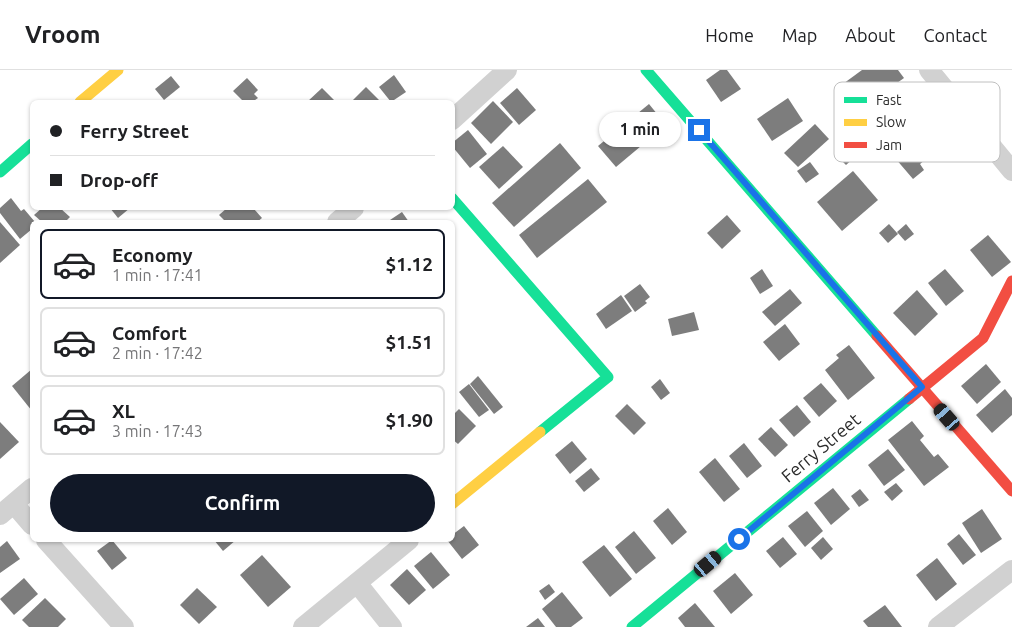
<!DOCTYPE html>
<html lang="en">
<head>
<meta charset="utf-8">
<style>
  body { margin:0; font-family:Ubuntu,sans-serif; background:#f6f6f6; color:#202124; height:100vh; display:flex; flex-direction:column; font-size:19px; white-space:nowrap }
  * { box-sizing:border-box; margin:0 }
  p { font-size:16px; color:#757577 }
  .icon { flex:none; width:28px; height:28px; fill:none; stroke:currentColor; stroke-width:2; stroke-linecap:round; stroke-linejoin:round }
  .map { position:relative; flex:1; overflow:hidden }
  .sheet { position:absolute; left:30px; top:150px; width:425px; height:322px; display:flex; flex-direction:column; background:#fff; border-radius:8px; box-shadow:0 1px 4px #0004 }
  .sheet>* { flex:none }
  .hud { position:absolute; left:30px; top:30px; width:425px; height:110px; border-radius:8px; box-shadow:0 1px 4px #0004; display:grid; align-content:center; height:110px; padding:0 20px; background:#fff }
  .end { position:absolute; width:22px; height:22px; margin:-11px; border:6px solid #1a73e8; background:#fff; box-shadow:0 0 0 2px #fff }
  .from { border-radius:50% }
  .bubble { position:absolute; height:35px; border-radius:18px; background:#fff; box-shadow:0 1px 4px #0004; font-size:16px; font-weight:700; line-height:35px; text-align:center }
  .car { position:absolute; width:15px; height:30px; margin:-15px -8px; border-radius:6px; box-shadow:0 0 4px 1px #0007; background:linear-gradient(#222 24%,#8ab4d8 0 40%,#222 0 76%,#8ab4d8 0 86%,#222 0) }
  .hud b { display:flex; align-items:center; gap:18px; height:48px; font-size:19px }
  .hud b+b { border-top:1px solid #e0e0e0 }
  .hud i { width:12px; height:12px; background:#202124 }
  ul { padding:9px 0 0; list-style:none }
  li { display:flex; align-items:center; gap:15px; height:70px; margin:0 10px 8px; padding:0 10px; border:2px solid #e0e0e0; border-radius:8px }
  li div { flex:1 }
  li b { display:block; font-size:19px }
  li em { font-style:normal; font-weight:700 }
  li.active { border-color:#111827 }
  li>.icon { width:45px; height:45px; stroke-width:1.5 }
  .cta { display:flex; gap:10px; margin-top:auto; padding:10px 20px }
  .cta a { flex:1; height:58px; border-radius:30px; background:#111827; color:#fff; font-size:20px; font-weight:700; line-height:58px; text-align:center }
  header { display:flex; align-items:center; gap:30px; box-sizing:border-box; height:70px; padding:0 25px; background:#fff; border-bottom:1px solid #e0e0e0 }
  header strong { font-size:24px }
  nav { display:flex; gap:28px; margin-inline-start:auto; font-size:18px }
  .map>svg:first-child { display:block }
  .building { fill:#7d7d7d }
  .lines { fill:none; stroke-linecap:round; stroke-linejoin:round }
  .street { stroke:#d1d1d1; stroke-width:20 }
  .fast { stroke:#16e098; stroke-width:11 }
  .slow { stroke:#ffcf43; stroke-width:11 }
  .jam { stroke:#f24e42; stroke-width:11 }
  .route { stroke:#1a73e8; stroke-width:6 }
  .labels { text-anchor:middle; stroke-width:5; stroke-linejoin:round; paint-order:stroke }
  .street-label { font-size:18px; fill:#2c2c2c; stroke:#fff }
  .key { fill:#fff; stroke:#c0c0c0; stroke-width:1 }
  .key-label { font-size:14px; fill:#2c2c2c }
</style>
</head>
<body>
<header>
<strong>Vroom</strong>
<nav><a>Home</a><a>Map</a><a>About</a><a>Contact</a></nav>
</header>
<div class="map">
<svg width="1012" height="557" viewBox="0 0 1012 557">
  <rect width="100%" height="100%" fill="#fff"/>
  <g class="building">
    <polygon points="720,0 727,0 741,19 721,32 706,10"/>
    <polygon points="862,0 898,0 904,8 854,44 836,19"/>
    <polygon points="394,5 406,22 391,32 379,17"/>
    <polygon points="171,6 180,17 164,30 155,19"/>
    <polygon points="247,8 258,20 254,24 258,28 252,32 244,32 233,21"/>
    <polygon points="366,17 381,32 351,32"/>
    <polygon points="322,18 336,32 307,32"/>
    <polygon points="517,18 536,40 519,55 500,33"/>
    <polygon points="788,28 803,51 772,71 757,49"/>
    <polygon points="493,31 513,52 491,74 471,53"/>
    <polygon points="649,34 666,55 616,97 598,76"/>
    <polygon points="943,47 957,64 920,94 924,100 913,109 895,88"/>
    <polygon points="815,54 829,69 798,97 784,83"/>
    <polygon points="468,60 487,84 470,98 452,76 452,73"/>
    <polygon points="560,73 581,98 514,157 492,133"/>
    <polygon points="503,76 523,97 499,119 479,97"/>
    <polygon points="846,77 855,87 846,95 837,86"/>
    <polygon points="810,92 819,104 806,113 797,101"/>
    <polygon points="853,101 878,130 842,161 817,132"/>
    <polygon points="588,109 607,132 537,188 519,165"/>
    <polygon points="11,128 21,141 24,139 35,152 32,152 32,159 20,169 0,143 0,138"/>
    <polygon points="42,138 60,138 70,147 65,152 42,152 34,145"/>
    <polygon points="110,138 130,138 118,148"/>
    <polygon points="227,138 253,138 262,148 257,152 226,152 219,145"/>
    <polygon points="402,142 409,152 387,152"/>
    <polygon points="727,145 741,161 722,179 707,163"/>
    <polygon points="0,152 20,175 0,193"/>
    <polygon points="889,154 898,164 888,173 879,163"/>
    <polygon points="906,154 914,164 905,171 897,162"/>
    <polygon points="988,165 1011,192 992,207 970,180"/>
    <polygon points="762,199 773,216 760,224 750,208"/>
    <polygon points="945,199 964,221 946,236 928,213"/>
    <polygon points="640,214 650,227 645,231 647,233 635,242 624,226"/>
    <polygon points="790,219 802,233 775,256 762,242"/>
    <polygon points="917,220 938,244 915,266 893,243"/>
    <polygon points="621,225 632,241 606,259 596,244"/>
    <polygon points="694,242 699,260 672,266 668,249"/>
    <polygon points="785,254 800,274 779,291 763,272"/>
    <polygon points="849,275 875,308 848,330 825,300 839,288 836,285"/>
    <polygon points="986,294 1001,312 977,334 961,316"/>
    <polygon points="32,299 32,341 12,316"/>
    <polygon points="478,306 503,337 494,344 470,314"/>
    <polygon points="660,309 670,323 661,330 651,317"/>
    <polygon points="821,313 837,331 819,347 803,328"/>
    <polygon points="469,314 489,340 479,347 459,322"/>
    <polygon points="1005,319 1012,328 1012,345 992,363 976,345"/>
    <polygon points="627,334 646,353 634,365 615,346"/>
    <polygon points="797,335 811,352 794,367 779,350"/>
    <polygon points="459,339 476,356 458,374 452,369 452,346"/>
    <polygon points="912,351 924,366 920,370 934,387 938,384 949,397 924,416 888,370"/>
    <polygon points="0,352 19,372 0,389"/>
    <polygon points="771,357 788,375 775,387 758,369"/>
    <polygon points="572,371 587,389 570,404 555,385"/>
    <polygon points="744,373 762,396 747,408 729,386"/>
    <polygon points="888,379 905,400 884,416 868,395"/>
    <polygon points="715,388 740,419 724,432 699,402"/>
    <polygon points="591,398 600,409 584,422 575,411"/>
    <polygon points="896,413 903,421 892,431 884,422"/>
    <polygon points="833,418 850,439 831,455 814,433"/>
    <polygon points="860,419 869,430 859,437 851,426"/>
    <polygon points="668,438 687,462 672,475 653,451"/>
    <polygon points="982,439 1002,469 981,483 962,453"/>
    <polygon points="807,441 823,461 805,477 788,456"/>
    <polygon points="464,456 479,475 462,489 447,470 452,470 452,465"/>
    <polygon points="634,461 656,488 636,504 615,477"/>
    <polygon points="959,464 976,485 963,495 947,474"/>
    <polygon points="783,467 797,484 780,498 766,481"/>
    <polygon points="823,467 833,479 821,490 811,478"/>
    <polygon points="112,470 127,488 112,500 97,481"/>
    <polygon points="214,470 236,470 223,481"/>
    <polygon points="7,471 20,489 0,503 0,477"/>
    <polygon points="604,475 632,509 610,527 582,492"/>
    <polygon points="431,482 450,505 433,519 414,496"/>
    <polygon points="262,485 291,517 268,537 240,505"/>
    <polygon points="937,488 957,514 936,531 916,505"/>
    <polygon points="407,499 426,520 409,535 390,515"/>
    <polygon points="735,503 753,525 731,544 713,521"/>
    <polygon points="24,508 38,524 14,545 0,529"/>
    <polygon points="549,514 555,522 545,530 539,521"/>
    <polygon points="197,518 217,537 199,554 180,535"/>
    <polygon points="562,522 583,548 571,557 556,557 542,539"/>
    <polygon points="45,528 66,549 58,557 29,557 22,550"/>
    <polygon points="695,533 715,557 685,557 678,548"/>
    <polygon points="885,535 902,557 868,557 863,551"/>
    <polygon points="538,548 545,557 526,557"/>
  </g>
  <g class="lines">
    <g class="street">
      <polyline points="929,0 1012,101"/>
      <polyline points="452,50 507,0"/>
      <polyline points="337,152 354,138"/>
      <polyline points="14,434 32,455"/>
      <polyline points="0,445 32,418"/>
      <polyline points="46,470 124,557"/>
      <polyline points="357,513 392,557"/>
      <polyline points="303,557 409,470"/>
      <polyline points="938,557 1012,500"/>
    </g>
    <g class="fast">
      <polyline points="646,0 877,266"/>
      <polyline points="0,102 32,74"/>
      <polyline points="452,128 608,307 540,362"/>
      <polyline points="632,557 909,329"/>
    </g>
    <g class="slow">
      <polyline points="80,32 118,0"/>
      <polyline points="452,434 540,362"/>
    </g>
    <g class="jam">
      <polyline points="877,266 1012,421"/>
      <polyline points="909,329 983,268 1012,211"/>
    </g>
  </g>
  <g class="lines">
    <polyline class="route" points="699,60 922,317 739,469"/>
  </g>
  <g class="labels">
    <g class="street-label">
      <text transform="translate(821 378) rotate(-40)" y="6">Ferry Street</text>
    </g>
  </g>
  <rect x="834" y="12" width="166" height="80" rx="8" class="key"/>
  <rect x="844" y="27" width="23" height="6" fill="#16e098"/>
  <rect x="844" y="49" width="23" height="7" fill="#ffcf43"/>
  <rect x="844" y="72" width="23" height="6" fill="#f24e42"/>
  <g class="key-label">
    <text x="876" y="35">Fast</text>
    <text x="876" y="57">Slow</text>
    <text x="876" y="80">Jam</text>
  </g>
</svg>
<i class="end from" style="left:739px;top:469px"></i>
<i class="end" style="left:699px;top:60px"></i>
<div class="bubble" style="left:599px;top:42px;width:82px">1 min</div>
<i class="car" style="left:947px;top:347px;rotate:319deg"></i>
<i class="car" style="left:708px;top:494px;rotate:50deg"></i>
<div class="hud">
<b><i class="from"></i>Ferry Street</b>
<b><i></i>Drop-off</b>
</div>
<section class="sheet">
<ul>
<li class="active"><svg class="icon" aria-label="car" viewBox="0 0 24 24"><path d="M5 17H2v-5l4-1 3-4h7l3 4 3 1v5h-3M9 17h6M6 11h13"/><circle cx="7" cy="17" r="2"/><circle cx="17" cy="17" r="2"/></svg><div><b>Economy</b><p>1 min · 17:41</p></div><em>$1.12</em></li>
<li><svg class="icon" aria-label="car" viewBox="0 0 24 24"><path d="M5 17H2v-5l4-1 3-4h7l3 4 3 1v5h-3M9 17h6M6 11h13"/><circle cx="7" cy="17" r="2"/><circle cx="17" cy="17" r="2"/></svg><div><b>Comfort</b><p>2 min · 17:42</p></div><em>$1.51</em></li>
<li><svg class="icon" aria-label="car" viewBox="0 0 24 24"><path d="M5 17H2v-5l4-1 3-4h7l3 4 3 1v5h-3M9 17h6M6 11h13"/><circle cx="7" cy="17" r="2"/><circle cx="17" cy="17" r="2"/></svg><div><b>XL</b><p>3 min · 17:43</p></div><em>$1.90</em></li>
</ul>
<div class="cta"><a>Confirm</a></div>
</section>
</div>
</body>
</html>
